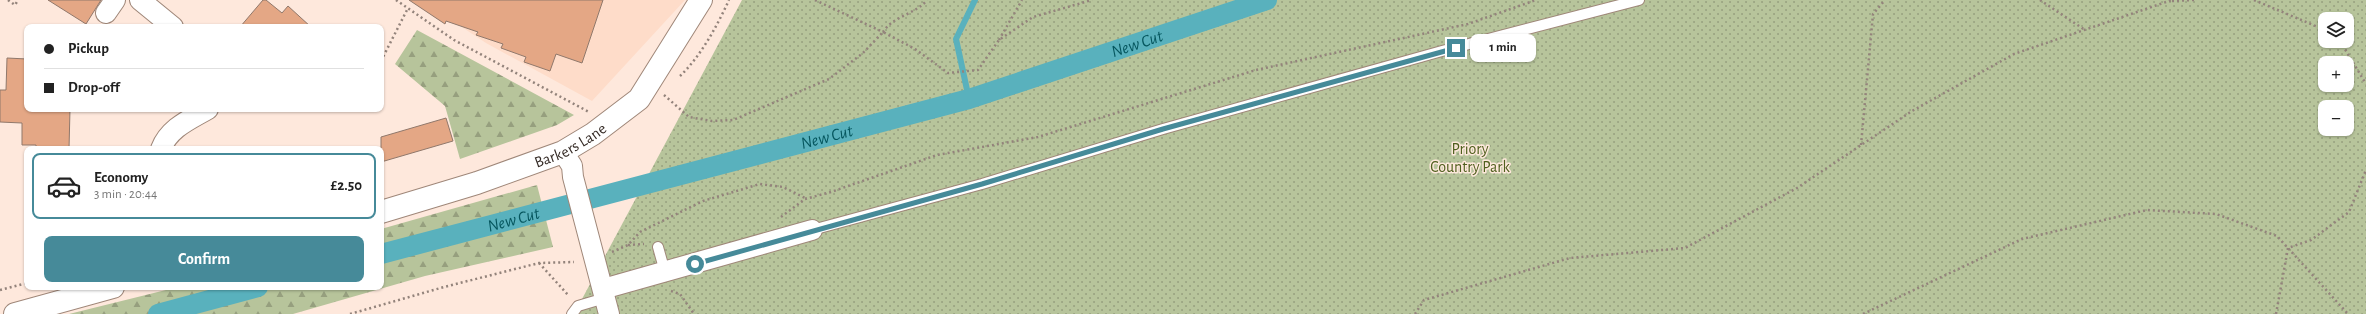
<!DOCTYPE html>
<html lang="en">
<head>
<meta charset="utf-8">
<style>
  body { margin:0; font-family:"Alegreya Sans",sans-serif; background:#f6f6f6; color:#222; height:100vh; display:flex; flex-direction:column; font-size:15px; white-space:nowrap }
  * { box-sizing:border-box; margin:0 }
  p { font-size:13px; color:#767676 }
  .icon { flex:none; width:22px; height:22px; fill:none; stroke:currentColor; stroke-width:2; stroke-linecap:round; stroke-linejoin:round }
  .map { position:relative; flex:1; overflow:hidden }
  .panel { position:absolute; left:24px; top:146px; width:360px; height:144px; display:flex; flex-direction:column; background:#fff; border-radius:8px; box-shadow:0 1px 3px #0004 }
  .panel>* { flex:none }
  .hud { position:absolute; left:24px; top:24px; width:360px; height:88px; border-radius:8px; box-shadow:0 1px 3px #0004; display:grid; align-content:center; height:88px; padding:0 20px; background:#fff }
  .controls { position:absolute; left:2318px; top:12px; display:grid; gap:8px }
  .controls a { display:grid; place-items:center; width:36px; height:36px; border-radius:8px; background:#fff; box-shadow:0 1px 3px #0004; font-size:20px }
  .end { position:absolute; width:18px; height:18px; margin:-9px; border:5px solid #468a99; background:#fff; box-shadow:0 0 0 2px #fff }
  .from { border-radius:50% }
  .bubble { position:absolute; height:28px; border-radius:8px; background:#fff; box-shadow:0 1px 3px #0004; font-size:13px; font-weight:700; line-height:28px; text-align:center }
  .hud b { display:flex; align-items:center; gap:14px; height:38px; font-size:15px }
  .hud b+b { border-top:1px solid #e0e0e0 }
  .hud i { width:10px; height:10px; background:#222 }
  ul { padding:7px 0 0; list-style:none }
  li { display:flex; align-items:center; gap:12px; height:66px; margin:0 8px 6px; padding:0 12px; border:2px solid transparent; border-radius:8px }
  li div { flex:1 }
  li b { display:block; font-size:15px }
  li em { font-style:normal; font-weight:700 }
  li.current { border-color:#468a99 }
  li>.icon { width:36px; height:36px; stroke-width:1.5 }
  .button { display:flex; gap:8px; margin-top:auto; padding:8px 20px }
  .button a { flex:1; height:46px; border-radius:8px; background:#468a99; color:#fff; font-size:16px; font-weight:700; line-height:46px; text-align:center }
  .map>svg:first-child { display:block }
  .built { fill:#fedcc9 }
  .forest { fill:url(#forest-firs) }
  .park { fill:url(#park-dots); fill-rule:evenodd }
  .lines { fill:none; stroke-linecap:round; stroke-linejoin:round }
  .stream { stroke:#59b1bd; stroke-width:6 }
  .canal { stroke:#59b1bd; stroke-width:20 }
  .building { fill:#e4a785; stroke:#90786b }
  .service-casing { stroke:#9f8779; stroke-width:12 }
  .minor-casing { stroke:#9f8779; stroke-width:22 }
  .tertiary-casing { stroke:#9f8779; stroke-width:24 }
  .path { stroke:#93837b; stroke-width:2.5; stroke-dasharray:2 3; stroke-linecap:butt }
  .service { stroke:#fff; stroke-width:10 }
  .minor { stroke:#fff; stroke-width:20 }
  .tertiary { stroke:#fff; stroke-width:22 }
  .route { stroke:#468a99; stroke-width:5 }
  .labels { text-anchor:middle; stroke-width:3; stroke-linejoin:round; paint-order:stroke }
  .street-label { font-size:16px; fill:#342a25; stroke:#fee8dc }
  .park-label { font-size:16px; fill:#4f5f1d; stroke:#fee8dc }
  .water-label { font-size:17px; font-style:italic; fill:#05565e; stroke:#fee8dc }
</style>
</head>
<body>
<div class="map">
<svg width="2366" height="314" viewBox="0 0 2366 314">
  <defs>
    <pattern id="forest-firs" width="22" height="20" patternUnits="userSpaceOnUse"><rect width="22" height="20" fill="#b7c49b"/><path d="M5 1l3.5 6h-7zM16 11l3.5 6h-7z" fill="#969f7e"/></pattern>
    <pattern id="park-dots" width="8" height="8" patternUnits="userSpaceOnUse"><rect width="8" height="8" fill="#b7c49b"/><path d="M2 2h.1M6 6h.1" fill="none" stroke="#969f7e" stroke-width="1.8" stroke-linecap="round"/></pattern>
  </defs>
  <rect width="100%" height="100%" fill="#fee8dc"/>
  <polygon class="built" points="421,0 685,0 592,101 486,43"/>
  <g class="forest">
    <polygon points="417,30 574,115 557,125 460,159 445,106 395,64"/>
    <polygon points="537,185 553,247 425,276 293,314 69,314 178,287 381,287 381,229"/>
  </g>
  <path class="park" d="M742,0H2366V314H574ZM2325,19H2347V41H2325ZM2325,63H2347V85H2325ZM2325,107H2347V129H2325Z"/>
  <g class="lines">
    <polyline class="stream" points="969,99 956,39 975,0"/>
    <g class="canal">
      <path id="s1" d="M381,254L969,99L1267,0"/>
      <polyline points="158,314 258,287"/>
    </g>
  </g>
  <g class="building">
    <polygon points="48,0 101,0 86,24"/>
    <polygon points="263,0 266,0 282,13 288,6 311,27 240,27"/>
    <polygon points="409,0 603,0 582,63 556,54 550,71 524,62 526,57 501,48 503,44 476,35 478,32 446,21 445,24"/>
    <polygon points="7,58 27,59 27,109 70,109 69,149 36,149 36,145 22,145 22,123 0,122 0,90 6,90"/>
    <polygon points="446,118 453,141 381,162 381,137"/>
  </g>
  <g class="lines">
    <g class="service-casing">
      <g id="service">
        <polyline points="812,230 982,184 1163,129 1442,51 1639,0"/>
        <polyline points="658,247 665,272"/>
        <polyline points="572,314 578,306 605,298"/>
      </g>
    </g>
    <g class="minor-casing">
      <g id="minor">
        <polyline points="140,0 173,27"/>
        <polyline points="106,13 115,0"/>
        <path d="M161,149C169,128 189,120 208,109"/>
        <polyline points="563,152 572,166 573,177 609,314"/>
        <polyline points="603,289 812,230"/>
      </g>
    </g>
    <g class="tertiary-casing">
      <g id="tertiary">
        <path id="s2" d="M381,212L477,183L563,152L593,134L639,99L701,0"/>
        <polyline points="15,314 113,287"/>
      </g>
    </g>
    <g class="path">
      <polyline points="8,0 15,5 18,0"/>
      <polyline points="396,0 454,40 589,112"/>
      <path d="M815,0L883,32C893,16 916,14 927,0"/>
      <polyline points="2040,0 2085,30"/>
      <polyline points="2254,0 2325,30"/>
      <polyline points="2172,1 2194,0"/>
      <polyline points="999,40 1022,0"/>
      <polyline points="2340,41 2366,84"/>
      <polyline points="381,61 408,8"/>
      <path d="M680,76C701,56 717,26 729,0"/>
      <polyline points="664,95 689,117 712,121 733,120 829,79 863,53 883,32 915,49 948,73 978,70 999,40 1033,17 1092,0"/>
      <polyline points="1861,145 1873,14 1885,0"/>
      <polyline points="781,217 805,199 831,192 937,155 1038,137 1256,70 1468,24 1536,0"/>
      <polyline points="628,245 644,244"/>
      <polyline points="612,252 628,245 640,232 703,201 760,184 783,187 805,198"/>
      <polyline points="539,263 569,296"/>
      <polyline points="0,290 27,283"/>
      <polyline points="671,291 680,294 694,314"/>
      <polyline points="350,314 444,287 539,263 574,262"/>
      <polyline points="1415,314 1424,300 1570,258 1685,248 1797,188 1912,111 2014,54 2172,0"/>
      <polyline points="1863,314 2022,239 2147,210 2216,214 2277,236 2348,314"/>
      <polyline points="2276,314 2288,248 2311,240 2349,212 2366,170"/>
    </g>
    <use href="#service" class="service"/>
    <use href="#minor" class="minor"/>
    <use href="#tertiary" class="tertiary"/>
  </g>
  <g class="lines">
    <polyline class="route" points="695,264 982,184 1163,129 1456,48"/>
  </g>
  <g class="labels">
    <g class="street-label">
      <text dy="6" stroke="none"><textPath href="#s2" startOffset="201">Barkers Lane</textPath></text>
    </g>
    <g class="park-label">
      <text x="1470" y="154">Priory<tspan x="1470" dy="18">Country Park</tspan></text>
    </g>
    <g class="water-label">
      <text dy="6" stroke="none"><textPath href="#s1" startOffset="785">New Cut</textPath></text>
      <text dy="6" stroke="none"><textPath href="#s1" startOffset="461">New Cut</textPath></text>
      <text dy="6" stroke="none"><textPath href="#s1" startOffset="137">New Cut</textPath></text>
    </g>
  </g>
</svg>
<div class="controls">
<a><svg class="icon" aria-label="layers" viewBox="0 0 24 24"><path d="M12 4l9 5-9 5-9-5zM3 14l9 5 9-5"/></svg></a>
<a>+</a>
<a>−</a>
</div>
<i class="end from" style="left:695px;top:264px"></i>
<i class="end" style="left:1456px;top:48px"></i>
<div class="bubble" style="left:1470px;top:34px;width:66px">1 min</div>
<div class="hud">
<b><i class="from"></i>Pickup</b>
<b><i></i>Drop-off</b>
</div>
<section class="panel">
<ul>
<li class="current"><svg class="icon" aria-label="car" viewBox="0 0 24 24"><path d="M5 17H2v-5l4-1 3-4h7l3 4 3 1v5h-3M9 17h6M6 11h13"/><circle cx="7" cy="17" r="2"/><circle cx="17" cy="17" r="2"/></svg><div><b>Economy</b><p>3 min · 20:44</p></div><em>£2.50</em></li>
</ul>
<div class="button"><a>Confirm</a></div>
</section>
</div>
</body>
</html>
